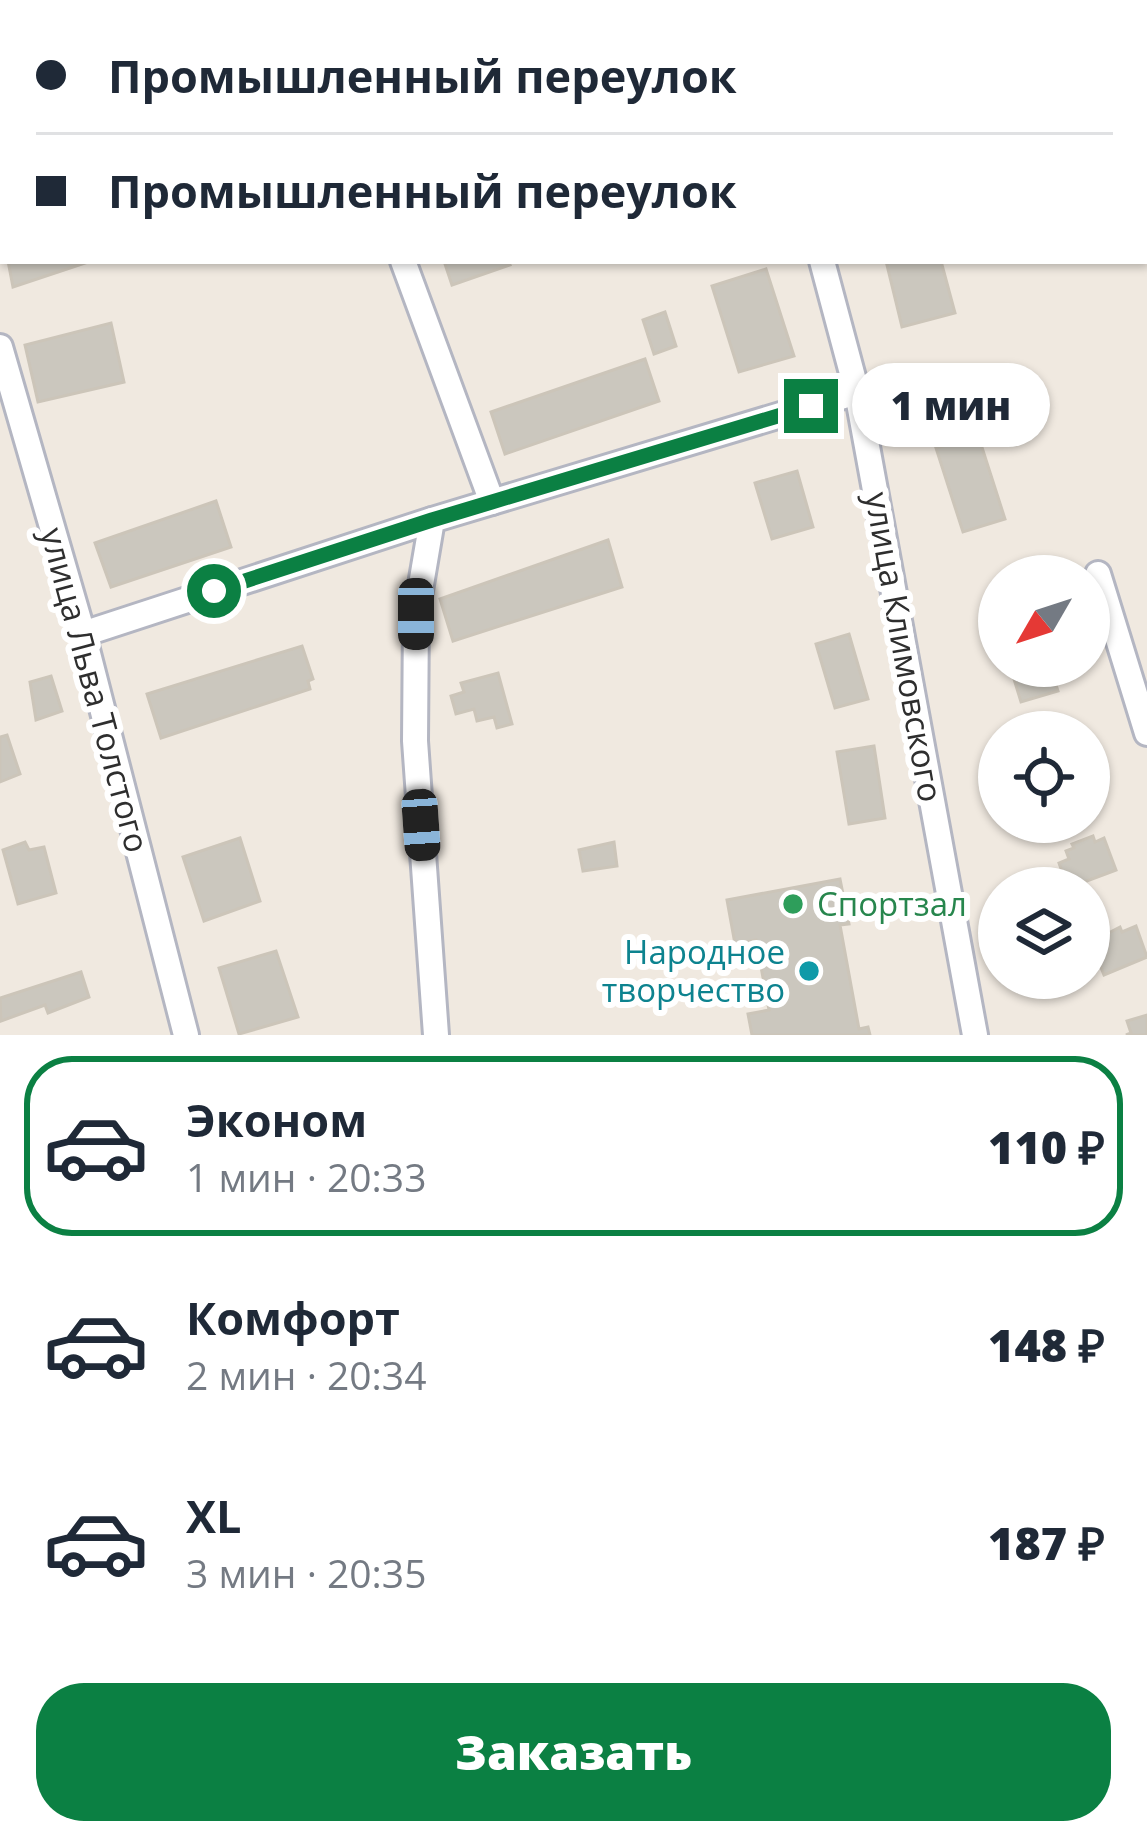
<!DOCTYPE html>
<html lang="ru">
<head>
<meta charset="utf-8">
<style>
  body { margin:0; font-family:"Open Sans",sans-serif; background:#f2f2f3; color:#1f2937; height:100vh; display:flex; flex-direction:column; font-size:45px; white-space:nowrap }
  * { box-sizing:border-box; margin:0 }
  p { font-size:39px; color:#747a83 }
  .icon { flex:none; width:66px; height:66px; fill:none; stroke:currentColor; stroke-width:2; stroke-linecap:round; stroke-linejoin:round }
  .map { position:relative; height:1035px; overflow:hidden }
  .panel { display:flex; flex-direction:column; background:#fff; flex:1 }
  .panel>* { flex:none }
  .guide { position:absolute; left:0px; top:0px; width:1149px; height:264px; box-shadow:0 3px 9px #0004; display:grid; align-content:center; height:264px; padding:0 36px; background:#fff }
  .needle { width:78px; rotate:231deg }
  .fabs { position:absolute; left:978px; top:555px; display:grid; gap:24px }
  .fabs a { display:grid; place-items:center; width:132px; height:132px; border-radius:50%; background:#fff; box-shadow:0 3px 9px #0004; font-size:60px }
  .end { position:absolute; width:54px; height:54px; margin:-27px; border:15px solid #0b8043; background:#fff; box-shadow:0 0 0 6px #fff }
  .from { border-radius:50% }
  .bubble { position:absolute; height:84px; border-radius:42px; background:#fff; box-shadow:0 3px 9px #0004; font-size:39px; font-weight:800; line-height:84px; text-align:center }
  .car { position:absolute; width:36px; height:72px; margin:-36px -18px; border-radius:15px; box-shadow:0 0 9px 3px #0007; background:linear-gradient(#222 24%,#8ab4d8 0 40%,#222 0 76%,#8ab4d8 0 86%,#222 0) }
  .guide b { display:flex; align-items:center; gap:42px; height:114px; font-size:45px }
  .guide b+b { border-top:3px solid #e0e1e3 }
  .guide i { width:30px; height:30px; background:#1f2937 }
  ul { padding:21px 0 0; list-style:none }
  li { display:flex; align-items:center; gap:36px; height:180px; margin:0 24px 18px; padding:0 12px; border:6px solid transparent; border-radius:48px }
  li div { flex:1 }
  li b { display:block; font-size:45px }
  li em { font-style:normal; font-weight:800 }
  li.active { border-color:#0b8043 }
  li>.icon { width:108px; height:108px; stroke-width:1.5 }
  .primary-button { display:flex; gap:24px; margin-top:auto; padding:24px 36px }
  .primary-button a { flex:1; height:138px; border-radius:48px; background:#0b8043; color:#fff; font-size:48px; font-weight:800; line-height:138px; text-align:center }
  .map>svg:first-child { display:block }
  .building { fill:#cbc7be; stroke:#ccc5b9; stroke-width:3 }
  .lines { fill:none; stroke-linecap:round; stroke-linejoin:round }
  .service-casing { stroke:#b4b6c2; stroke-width:18 }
  .minor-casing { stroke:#b4b6c2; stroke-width:30 }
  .service { stroke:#fff; stroke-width:12 }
  .minor { stroke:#fff; stroke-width:24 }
  .route { stroke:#0b8043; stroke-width:15 }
  .leisure-dot { fill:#2e9e5b; stroke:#fff; stroke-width:4.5 }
  .culture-dot { fill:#0f9aa8; stroke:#fff; stroke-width:4.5 }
  .labels { text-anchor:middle; stroke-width:12; stroke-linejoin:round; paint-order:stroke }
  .street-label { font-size:33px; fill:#2e2e2e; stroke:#fff }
  .leisure-label { font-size:33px; fill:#27864d; stroke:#fff; text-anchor:start }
  .culture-label { font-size:33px; fill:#0d838f; stroke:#fff; text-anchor:end }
</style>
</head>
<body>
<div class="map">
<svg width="1147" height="1035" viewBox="0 0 1147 1035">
  <rect width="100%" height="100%" fill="#f0e9e0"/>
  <g class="building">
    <polygon points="8,261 91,261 13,287"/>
    <polygon points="444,261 508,261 510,265 452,285"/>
    <polygon points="886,261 941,261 955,313 902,327"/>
    <polygon points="766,269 794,356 739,372 712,286"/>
    <polygon points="665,312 676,346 654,354 643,320"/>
    <polygon points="111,323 124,382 38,402 25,345"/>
    <polygon points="645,359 659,401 505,454 491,412"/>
    <polygon points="978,435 1005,519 963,532 936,448"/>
    <polygon points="797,471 813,527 772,539 755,483"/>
    <polygon points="216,501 231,547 111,587 95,543"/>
    <polygon points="608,540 622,587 453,641 440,599"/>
    <polygon points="849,634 868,699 835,708 816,644"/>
    <polygon points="302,646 313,679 308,681 310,689 161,738 147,694"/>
    <polygon points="1010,666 1050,666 1058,691 1021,702"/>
    <polygon points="498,673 512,724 497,728 494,717 477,721 474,709 456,714 451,696 464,692 461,683"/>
    <polygon points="51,676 62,711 36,720 30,682"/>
    <polygon points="7,735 20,774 0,782 0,737"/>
    <polygon points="874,746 885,818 849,824 837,752"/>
    <polygon points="1093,836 1095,842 1104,838 1116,870 1068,888 1059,863 1069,859 1066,851 1074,848 1072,844"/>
    <polygon points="240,838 260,901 204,921 183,857"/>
    <polygon points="25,842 29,850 44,847 56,893 18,904 3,850"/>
    <polygon points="614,842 617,866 583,871 579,850"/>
    <polygon points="840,879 849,924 840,925 859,1029 868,1027 870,1035 752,1035 748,1014 769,1010 756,940 735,944 727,900"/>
    <polygon points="1136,926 1147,957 1104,975 1093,948 1099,945 1097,939 1120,927 1122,932"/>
    <polygon points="276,951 298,1017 239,1034 219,968"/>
    <polygon points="81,972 89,997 48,1013 45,1005 1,1021 0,998"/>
    <polygon points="1147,1015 1147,1035 1126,1035 1131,1033 1127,1021"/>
  </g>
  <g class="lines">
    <g class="service-casing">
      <g id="service">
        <polyline points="1125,0 1126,3"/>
        <polyline points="1146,62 1147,64"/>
      </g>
    </g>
    <g class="minor-casing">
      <g id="minor">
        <polyline points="306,0 308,3"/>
        <polyline points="753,0 753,3"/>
        <polyline points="403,261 492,502"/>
        <polyline points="822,261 857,392 975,1035"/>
        <polyline points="0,347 83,634 186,1035"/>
        <polyline points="1098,574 1147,733"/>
        <polyline points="83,634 432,520"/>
        <polyline points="436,1035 415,741 416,614 432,520 857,392"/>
      </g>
    </g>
    <use href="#service" class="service"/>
    <use href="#minor" class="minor"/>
  </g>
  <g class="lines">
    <polyline class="route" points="214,591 432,520 811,406"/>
  </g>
  <circle class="leisure-dot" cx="793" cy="904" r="12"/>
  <circle class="culture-dot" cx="809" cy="971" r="12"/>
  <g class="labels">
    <g class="street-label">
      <text transform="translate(904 647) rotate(80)" y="12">улица Климовского</text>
      <text transform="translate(95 690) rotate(75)" y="12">улица Льва Толстого</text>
    </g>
    <g class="leisure-label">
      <text x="817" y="916">Спортзал</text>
    </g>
    <g class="culture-label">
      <text x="785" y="964">Народное<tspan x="785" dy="38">творчество</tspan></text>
    </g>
  </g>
</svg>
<div class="fabs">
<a><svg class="needle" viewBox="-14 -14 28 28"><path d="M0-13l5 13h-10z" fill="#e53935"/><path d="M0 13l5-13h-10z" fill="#747a83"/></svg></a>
<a><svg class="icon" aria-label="locate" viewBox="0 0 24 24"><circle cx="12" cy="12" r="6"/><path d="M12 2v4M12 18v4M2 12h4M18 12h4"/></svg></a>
<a><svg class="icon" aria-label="layers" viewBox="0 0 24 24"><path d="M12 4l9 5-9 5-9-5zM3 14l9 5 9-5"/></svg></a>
</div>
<i class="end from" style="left:214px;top:591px"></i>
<i class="end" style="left:811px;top:406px"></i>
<div class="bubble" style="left:852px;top:363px;width:198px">1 мин</div>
<i class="car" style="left:416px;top:614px;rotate:180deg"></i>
<i class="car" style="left:421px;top:825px;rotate:176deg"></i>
<div class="guide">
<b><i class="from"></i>Промышленный переулок</b>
<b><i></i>Промышленный переулок</b>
</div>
</div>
<section class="panel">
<ul>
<li class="active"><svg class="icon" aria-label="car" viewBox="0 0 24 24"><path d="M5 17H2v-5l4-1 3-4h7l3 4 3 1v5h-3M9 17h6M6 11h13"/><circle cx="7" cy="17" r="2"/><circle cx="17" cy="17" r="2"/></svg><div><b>Эконом</b><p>1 мин · 20:33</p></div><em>110 ₽</em></li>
<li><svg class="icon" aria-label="car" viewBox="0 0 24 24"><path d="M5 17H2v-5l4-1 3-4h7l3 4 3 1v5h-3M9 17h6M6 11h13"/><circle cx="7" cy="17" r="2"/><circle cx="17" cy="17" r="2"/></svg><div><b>Комфорт</b><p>2 мин · 20:34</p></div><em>148 ₽</em></li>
<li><svg class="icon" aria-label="car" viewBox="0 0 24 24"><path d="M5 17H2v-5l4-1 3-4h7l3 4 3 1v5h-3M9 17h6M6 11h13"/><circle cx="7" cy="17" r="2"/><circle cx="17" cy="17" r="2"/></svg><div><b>XL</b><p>3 мин · 20:35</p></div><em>187 ₽</em></li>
</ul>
<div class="primary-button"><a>Заказать</a></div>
</section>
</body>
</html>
